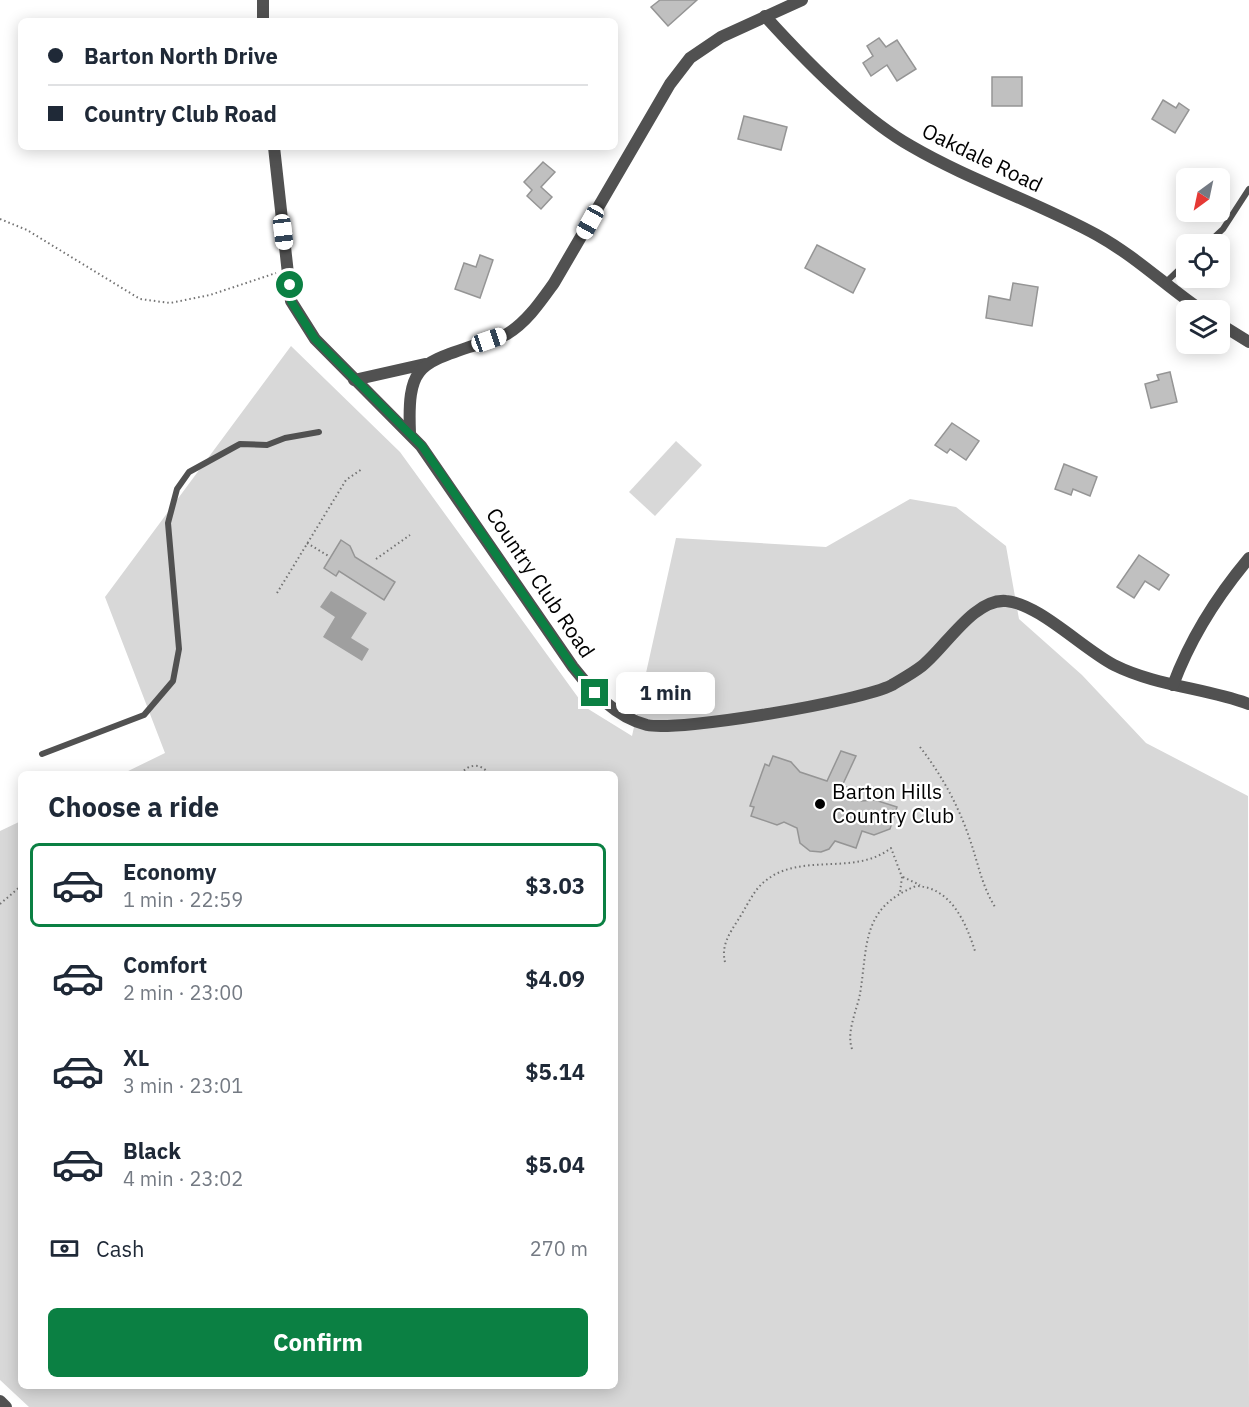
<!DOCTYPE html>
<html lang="en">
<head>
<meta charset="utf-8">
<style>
  body { margin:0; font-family:"IBM Plex Sans",sans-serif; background:#f2f2f3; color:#1f2937; height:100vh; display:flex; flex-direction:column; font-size:22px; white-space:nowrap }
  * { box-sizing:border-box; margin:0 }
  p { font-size:20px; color:#747a83 }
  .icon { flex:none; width:33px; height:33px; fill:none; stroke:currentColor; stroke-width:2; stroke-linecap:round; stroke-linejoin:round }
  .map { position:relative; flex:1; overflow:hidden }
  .panel { position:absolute; left:18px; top:771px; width:600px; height:618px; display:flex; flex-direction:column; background:#fff; border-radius:9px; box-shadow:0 3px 15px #0003 }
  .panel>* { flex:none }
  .hud { position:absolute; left:18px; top:18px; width:600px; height:132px; border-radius:9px; box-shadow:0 3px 15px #0003; display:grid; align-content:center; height:132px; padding:0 30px; background:#fff }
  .needle { width:39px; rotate:213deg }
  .buttons { position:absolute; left:1176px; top:168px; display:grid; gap:12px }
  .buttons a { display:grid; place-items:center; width:54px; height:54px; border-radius:9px; background:#fff; box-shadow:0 3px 15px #0003; font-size:30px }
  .end { position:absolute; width:27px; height:27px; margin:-14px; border:8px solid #0b8043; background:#fff; box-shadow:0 0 0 3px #fff }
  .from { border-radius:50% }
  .bubble { position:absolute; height:42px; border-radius:9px; background:#fff; box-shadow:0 3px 15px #0003; font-size:20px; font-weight:800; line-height:42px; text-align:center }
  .car { position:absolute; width:18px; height:36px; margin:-18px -9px; border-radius:8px; box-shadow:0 0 4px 2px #0007; background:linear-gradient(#fff 24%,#345 0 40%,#fff 0 76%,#345 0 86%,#fff 0) }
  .hud b { display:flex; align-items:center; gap:21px; height:57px; font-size:22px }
  .hud b+b { border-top:2px solid #e0e1e3 }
  .hud i { width:15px; height:15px; background:#1f2937 }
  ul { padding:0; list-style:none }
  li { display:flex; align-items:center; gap:18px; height:84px; margin:0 12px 9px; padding:0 18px; border:3px solid transparent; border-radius:9px }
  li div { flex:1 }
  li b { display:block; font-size:22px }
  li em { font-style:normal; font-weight:800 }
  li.selected { border-color:#0b8043 }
  li>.icon { width:54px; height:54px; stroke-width:1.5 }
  h2 { padding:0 30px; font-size:27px; line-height:72px }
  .pay { display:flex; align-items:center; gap:15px; height:66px; padding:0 30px; font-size:22px }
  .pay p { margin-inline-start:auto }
  .primary-button { display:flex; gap:12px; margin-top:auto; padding:12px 30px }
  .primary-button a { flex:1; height:69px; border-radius:9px; background:#0b8043; color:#fff; font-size:24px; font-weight:800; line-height:69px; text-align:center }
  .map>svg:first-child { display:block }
  .green { fill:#d8d8d8 }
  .water { fill:#9f9f9f }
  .building { fill:#c0c0c0; stroke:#959595; stroke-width:1.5 }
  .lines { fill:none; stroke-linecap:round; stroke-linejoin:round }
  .path { stroke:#737373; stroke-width:2; stroke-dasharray:1.5 3; stroke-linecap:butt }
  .service { stroke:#515151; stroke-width:6 }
  .minor { stroke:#515151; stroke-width:12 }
  .route { stroke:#0b8043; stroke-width:8 }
  .poi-dot { fill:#000; stroke:#fff; stroke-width:2 }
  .labels { text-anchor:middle; stroke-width:4.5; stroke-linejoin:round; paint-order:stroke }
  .street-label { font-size:21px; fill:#000; stroke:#fff }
  .poi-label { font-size:21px; fill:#000; stroke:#fff; text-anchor:start }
</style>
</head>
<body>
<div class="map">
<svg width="1249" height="1407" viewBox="0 0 1249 1407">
  <rect width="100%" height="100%" fill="#fff"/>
  <g class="green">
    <polygon points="291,346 400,452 585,707 632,736 676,538 826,547 910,499 956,507 1006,546 1019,619 1082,675 1146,743 1248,796 1249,1407 29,1407 0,1380 0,831 21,821 21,1386 615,1386 615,774 122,774 165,753 105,597"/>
    <polygon points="676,441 702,465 655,516 629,492"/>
  </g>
  <polygon class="water" points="331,591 367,613 351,638 369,649 362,661 323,637 335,617 320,607"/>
  <g class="building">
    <polygon points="660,0 697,0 668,26 651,7"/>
    <polygon points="879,38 886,47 897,40 916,69 897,81 887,65 871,76 863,63 873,56 867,46"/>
    <rect x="992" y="77" width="30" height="29"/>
    <polygon points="1163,100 1176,108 1179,103 1189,110 1175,133 1152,119"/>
    <polygon points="744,116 787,127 781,150 738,139"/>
    <polygon points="543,162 555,172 541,187 552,197 541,209 527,196 532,190 524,182"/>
    <polygon points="817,245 865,269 853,293 805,268"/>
    <polygon points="480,255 493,260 480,298 455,289 464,263 476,267"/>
    <polygon points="1013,283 1038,287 1032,326 986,318 989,296 1010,300"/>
    <polygon points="1170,372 1177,402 1151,408 1145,384 1159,380 1157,375"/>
    <polygon points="952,423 979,441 966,460 950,449 947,453 935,445"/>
    <polygon points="1064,464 1097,477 1090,496 1073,489 1071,495 1055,489"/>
    <polygon points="341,540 350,546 355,557 395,582 384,600 339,571 336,576 324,568"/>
    <polygon points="1139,555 1169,575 1159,590 1145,581 1134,598 1117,587"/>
    <polygon points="841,751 856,756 842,786 861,791 861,801 875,800 897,807 890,829 874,835 862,831 856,848 835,841 829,849 821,852 810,851 800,843 797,828 784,822 777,825 751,816 754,807 750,806 765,764 769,766 773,756 791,762 800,772 827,781"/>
  </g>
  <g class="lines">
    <g class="path">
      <polyline points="0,219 27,230 140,299 170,303 210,295 276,273"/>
      <polyline points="307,543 330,557"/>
      <polyline points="376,559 410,535"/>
      <polyline points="277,593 346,480 362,469"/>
      <path d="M920,747C941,774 958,805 969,837C978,862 981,884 995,907"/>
      <path d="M461,774C469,763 481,763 489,774"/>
      <polyline points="903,877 920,885"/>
      <polyline points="0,904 21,886"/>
      <path d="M725,962C721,946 729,934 738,920C746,908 753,891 764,882C800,851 854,877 891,848L902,877L900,892"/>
      <path d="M852,1049C846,1032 857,1010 860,994C868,945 861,908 916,886C951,887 966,923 975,951"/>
    </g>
    <g class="service">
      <polyline points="1207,244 1223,229 1249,189"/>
      <polyline points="1165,283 1186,263"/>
      <polyline points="42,754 144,715 173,681 179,649 168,523 177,489 189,472 240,444 267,445 285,438 319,432"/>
    </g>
    <g class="minor">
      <path d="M765,16C803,58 862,118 911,146C971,181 1037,202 1097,235C1135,256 1166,286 1201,310"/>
      <polyline points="263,21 263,0"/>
      <path d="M274,147L291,301L315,339L421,446L573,667C592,691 615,717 647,725C679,732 862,701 892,685C902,679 913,673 922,666C945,648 974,598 1006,601C1038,603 1083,649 1114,665C1156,686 1205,688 1249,704"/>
      <polyline points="1220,324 1249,342"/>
      <polyline points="354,380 425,364"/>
      <path d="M410,433C407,363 420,364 481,343C489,340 500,338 507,334C527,322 541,301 554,283L670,84L690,58L721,37L802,0"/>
      <path d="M1173,685C1190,639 1218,595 1249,558"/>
      <polyline points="0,1401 6,1407"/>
    </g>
  </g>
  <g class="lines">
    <polyline class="route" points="290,285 291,301 315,339 422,446 573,667 595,693"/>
  </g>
  <circle class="poi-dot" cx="820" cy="804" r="6"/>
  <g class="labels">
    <g class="street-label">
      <text transform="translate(982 158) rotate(26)" y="7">Oakdale Road</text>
      <text transform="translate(540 583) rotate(56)" y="7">Country Club Road</text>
    </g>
    <g class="poi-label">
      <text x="832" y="799">Barton Hills<tspan x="832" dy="24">Country Club</tspan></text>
    </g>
  </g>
</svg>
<div class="buttons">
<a><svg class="needle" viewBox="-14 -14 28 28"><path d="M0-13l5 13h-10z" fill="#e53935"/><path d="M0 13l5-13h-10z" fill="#747a83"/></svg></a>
<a><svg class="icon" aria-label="locate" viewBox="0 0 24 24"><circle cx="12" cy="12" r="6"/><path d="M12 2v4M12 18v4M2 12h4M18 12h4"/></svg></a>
<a><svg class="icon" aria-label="layers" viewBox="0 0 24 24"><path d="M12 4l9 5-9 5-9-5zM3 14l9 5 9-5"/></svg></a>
</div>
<i class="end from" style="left:290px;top:285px"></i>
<i class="end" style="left:595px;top:693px"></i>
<div class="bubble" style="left:616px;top:672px;width:99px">1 min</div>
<i class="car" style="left:590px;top:222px;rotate:209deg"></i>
<i class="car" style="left:283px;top:232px;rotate:173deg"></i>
<i class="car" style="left:489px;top:340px;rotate:71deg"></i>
<div class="hud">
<b><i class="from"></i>Barton North Drive</b>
<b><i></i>Country Club Road</b>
</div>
<section class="panel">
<h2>Choose a ride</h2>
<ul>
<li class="selected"><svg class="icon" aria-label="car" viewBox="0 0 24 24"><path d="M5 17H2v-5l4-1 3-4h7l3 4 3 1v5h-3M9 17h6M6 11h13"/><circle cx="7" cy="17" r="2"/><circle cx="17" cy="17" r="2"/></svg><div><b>Economy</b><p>1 min · 22:59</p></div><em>$3.03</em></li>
<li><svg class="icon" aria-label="car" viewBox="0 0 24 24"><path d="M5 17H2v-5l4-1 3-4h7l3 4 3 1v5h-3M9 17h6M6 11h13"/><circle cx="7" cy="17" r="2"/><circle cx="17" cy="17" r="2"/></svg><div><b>Comfort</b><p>2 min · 23:00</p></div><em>$4.09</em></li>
<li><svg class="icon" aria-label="car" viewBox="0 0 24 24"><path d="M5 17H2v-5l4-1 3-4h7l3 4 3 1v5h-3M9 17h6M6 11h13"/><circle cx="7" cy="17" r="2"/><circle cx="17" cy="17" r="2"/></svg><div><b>XL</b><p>3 min · 23:01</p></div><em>$5.14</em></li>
<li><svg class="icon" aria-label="car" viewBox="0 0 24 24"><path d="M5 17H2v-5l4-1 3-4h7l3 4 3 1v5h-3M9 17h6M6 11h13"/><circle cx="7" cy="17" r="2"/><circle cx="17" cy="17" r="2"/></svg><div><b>Black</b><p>4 min · 23:02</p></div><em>$5.04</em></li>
</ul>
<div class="pay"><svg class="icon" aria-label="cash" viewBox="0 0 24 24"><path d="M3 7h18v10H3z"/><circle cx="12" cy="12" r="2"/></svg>Cash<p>270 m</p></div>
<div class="primary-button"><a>Confirm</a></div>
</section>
</div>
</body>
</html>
